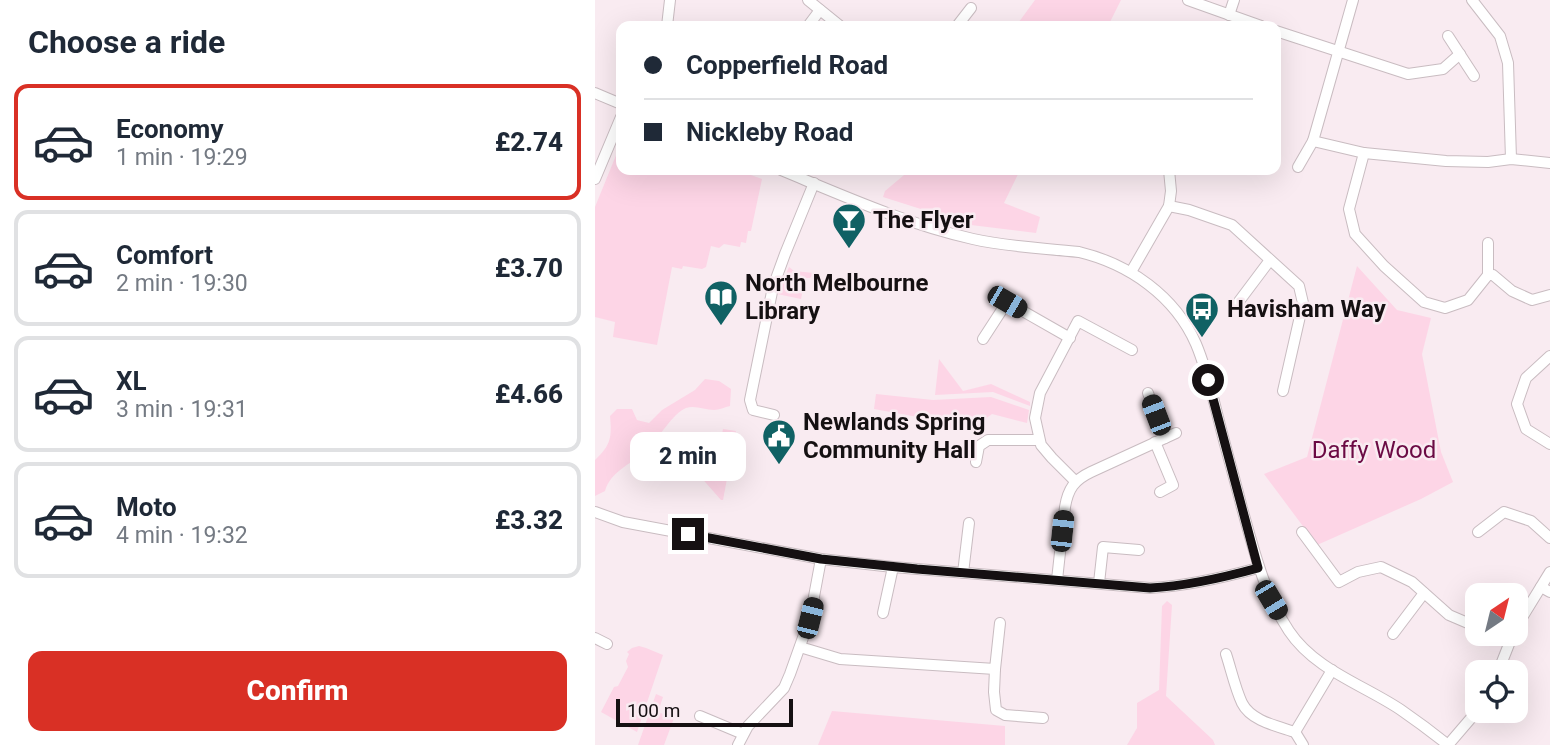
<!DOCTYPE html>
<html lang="en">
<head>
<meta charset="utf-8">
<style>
  body { margin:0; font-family:Roboto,sans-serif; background:#f6f6f7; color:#1f2937; height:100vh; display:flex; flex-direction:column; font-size:26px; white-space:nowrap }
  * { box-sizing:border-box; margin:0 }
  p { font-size:23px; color:#747a83 }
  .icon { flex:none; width:38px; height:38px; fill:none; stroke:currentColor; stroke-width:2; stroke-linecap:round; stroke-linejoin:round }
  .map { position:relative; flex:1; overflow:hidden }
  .side { display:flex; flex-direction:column; background:#fff; width:595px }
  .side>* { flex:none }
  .guide { position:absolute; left:21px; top:21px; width:665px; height:154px; border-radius:14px; box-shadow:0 7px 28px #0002; display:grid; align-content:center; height:154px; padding:0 28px; background:#fff }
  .needle { width:46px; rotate:35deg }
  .fabs { position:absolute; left:870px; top:583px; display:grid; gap:14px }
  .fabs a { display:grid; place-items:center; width:63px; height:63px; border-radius:14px; background:#fff; box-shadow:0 7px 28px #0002; font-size:35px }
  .scale { position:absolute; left:21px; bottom:18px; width:177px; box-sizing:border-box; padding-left:7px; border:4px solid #151012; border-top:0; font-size:19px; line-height:24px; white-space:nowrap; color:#151012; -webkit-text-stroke:5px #f9ebf1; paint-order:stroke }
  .end { position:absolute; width:32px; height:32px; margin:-16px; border:9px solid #151012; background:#fff; box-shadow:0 0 0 4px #fff }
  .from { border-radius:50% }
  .bubble { position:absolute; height:49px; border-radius:14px; background:#fff; box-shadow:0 7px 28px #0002; font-size:23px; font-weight:800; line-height:49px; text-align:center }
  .car { position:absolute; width:21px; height:42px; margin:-21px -10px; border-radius:9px; box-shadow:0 0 5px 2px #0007; background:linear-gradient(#222 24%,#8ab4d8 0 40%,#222 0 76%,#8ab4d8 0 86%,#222 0) }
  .guide b { display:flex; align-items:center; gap:24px; height:66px; font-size:26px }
  .guide b+b { border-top:2px solid #e0e1e3 }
  .guide i { width:18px; height:18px; background:#1f2937 }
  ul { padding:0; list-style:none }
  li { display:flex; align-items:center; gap:21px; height:116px; margin:0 14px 10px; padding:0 14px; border:4px solid #e0e1e3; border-radius:14px }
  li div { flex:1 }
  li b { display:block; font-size:26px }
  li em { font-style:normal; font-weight:800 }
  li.current { border-color:#d93025 }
  li>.icon { width:63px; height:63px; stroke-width:1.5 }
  h2 { padding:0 28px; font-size:32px; line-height:84px }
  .primary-button { display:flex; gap:14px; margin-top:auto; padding:14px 28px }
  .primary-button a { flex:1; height:80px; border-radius:14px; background:#d93025; color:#fff; font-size:28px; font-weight:800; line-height:80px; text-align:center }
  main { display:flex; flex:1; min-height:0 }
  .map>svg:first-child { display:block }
  .green { fill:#fdd5e6 }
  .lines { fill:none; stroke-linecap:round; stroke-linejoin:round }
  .street-casing { stroke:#c9bcc1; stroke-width:12 }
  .street { stroke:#fff; stroke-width:10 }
  .route { stroke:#151012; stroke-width:9 }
  .labels { text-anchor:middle; stroke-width:5; stroke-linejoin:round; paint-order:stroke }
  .poi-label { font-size:24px; font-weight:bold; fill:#151012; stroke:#f9ebf1; text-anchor:start }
  .park-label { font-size:24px; fill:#6b0a44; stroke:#f9ebf1 }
</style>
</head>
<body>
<main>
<section class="side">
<h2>Choose a ride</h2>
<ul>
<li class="current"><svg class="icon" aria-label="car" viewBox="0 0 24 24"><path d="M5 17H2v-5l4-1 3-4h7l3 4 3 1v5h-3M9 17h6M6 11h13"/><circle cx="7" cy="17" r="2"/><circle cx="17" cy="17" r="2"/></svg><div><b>Economy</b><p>1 min · 19:29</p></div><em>£2.74</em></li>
<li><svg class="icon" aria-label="car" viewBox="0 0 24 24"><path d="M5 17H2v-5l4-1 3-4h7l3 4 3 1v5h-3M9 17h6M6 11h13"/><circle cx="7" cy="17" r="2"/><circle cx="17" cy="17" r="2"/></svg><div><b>Comfort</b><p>2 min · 19:30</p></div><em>£3.70</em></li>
<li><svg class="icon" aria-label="car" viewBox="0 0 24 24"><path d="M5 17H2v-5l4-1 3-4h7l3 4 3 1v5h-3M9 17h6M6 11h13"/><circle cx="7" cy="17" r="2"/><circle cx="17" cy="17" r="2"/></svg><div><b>XL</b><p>3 min · 19:31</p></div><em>£4.66</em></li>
<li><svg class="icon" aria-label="car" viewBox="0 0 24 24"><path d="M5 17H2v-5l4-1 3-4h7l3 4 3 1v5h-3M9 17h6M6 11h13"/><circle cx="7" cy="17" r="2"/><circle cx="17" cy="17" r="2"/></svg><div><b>Moto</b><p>4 min · 19:32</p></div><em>£3.32</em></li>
</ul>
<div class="primary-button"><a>Confirm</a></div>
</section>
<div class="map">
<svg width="955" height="745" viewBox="0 0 955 745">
  <rect width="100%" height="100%" fill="#f9ebf1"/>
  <g class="green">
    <polygon points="440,0 526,0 513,26 421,26"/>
    <polygon points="26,143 26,170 142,170 167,179 156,231 153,231 151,243 146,242 145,247 129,244 124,248 116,246 111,267 107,269 88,266 87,269 77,267 62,345 18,337 20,322 0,317 0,207"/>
    <polygon points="315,170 425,170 409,203 445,217 441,233 376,225 288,197 290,191"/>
    <polygon points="762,266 802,310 836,318 827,354 846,452 858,482 826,499 722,545 669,474 712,457"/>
    <polygon points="194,267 199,271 219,273 215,278 210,278 206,299 182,294"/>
    <polygon points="344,359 368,391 396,384 435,402 435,406 398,392 340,395"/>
    <path d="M110,379L124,381L136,389L135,406C130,407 124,410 119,410C110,410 100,405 91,408C78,413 63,439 53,449C39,463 16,470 10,491L0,496V460C16,445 17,437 15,416L22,409H37L42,420L54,423L67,410L100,390Z"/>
    <polygon points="281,394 338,400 396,397 434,410 432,423 397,414 375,430 327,426 328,418 279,409"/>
    <polygon points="128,429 141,431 128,500 126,500 104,475 124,450"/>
    <polygon points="572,601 577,605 571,696 618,740 620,745 532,745 542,728 542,703 564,690 567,606"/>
    <polygon points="44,646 51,648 68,655 42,732 6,712 19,687 23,686 33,667 31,661 34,654 32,652 37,648"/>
    <polygon points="61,694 68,697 63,712 79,718 69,745 43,745"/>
    <polygon points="237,711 410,726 410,745 223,745"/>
  </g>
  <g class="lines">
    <g class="street-casing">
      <g id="street">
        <polyline points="213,0 245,26"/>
        <polyline points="593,0 666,26"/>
        <polyline points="758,0 718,141 769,153 851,161 893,162 916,159 955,163"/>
        <polyline points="877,0 905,36 913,63 916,159"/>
        <polyline points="634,15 639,0"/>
        <polyline points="72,26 75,0"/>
        <polyline points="213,26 225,10"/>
        <polyline points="362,26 376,8"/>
        <polyline points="681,31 813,74 848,69 865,54"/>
        <polyline points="853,36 879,76"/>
        <polyline points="0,93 26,104"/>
        <polyline points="769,153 754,209 760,234 789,266 829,302 850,308 873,300 893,275 898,275 917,291 937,300 955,295"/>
        <polyline points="703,167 718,141"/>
        <path d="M186,170C249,196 311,224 378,239C412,247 449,248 484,252C534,264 580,296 601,344C612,370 618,398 625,425C632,453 640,480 647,508C659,551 669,593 694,631C720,670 769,685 806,710C822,721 838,733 853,745"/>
        <polyline points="0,179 26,117"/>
        <polyline points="574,206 594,210 637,225 704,286 708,303 688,391"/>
        <polyline points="536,272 574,206 576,191 574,170"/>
        <polyline points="893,275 893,243"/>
        <polyline points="642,304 675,260"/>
        <polyline points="388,339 412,302 475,338"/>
        <polyline points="955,356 931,378 922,404 931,429 955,444"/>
        <polyline points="553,393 570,438"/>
        <polyline points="179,415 158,410 155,400 178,287 190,254 219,183"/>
        <polyline points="560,442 578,485 565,492"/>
        <polyline points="381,462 384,446 393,440 444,440"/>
        <polyline points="480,481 457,458 446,445 440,418 445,393 483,321 537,350"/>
        <path d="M0,512L28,522L226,559L298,567L555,588C592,586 627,578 663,568"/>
        <polyline points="707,532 744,582 763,572 786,567 817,582 854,615 882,627"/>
        <polyline points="883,532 909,512 936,521 955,538"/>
        <polyline points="368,573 374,523"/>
        <path d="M462,580L470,507C473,489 479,480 496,472L581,433"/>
        <polyline points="504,583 508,547 544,550"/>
        <polyline points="946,587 955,592"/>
        <polyline points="288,613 298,567"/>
        <polyline points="920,629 955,572"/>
        <polyline points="798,634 829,593"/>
        <polyline points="906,634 917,636"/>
        <polyline points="0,638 12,644"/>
        <polyline points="205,647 245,659 400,669 399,692 401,710 410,715 448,718"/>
        <path d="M631,654C636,669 640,688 647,703C656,721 682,726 700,732L737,670"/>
        <polyline points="400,669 405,623"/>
        <polyline points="903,672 918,634"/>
        <polyline points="105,716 148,734"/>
        <polyline points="700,732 708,745"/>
        <polyline points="143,745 153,726 189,688 195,674 215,618 226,559"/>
        <polyline points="853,745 883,710"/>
      </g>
    </g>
    <use href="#street" class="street"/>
  </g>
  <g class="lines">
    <path class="route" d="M93,534L226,559L322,569L555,588C592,586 627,578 663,568L613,380"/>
  </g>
  <defs>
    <g id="bar-pin" transform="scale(1.75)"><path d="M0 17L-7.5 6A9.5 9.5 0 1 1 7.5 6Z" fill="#106164" stroke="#f9ebf1"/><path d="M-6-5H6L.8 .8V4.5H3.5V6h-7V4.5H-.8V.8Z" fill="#fff"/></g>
    <g id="library-pin" transform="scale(1.75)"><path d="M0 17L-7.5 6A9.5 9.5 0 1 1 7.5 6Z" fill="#106164" stroke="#f9ebf1"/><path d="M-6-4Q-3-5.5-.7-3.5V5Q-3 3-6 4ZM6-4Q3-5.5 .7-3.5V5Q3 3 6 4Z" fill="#fff"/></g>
    <g id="bus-pin" transform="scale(1.75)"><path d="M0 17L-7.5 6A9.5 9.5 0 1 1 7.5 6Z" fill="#106164" stroke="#f9ebf1"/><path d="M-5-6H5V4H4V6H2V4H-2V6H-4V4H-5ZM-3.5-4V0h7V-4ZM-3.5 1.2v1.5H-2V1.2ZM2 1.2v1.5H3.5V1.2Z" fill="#fff"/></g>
    <g id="civic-pin" transform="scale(1.75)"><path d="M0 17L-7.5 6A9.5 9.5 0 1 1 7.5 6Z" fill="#106164" stroke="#f9ebf1"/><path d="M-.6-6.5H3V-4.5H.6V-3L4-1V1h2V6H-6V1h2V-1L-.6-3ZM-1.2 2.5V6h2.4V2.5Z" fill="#fff"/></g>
  </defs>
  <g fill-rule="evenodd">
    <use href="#bar-pin" x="254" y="220"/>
    <use href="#library-pin" x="126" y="297"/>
    <use href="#bus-pin" x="607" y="309"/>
    <use href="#civic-pin" x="184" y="436"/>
  </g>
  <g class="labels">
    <g class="poi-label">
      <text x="278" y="228">The Flyer</text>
      <text x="150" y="291">North Melbourne<tspan x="150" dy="28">Library</tspan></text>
      <text x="632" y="317">Havisham Way</text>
      <text x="208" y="430">Newlands Spring<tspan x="208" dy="28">Community Hall</tspan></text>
    </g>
    <g class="park-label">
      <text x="779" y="458">Daffy Wood</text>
    </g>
  </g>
</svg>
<div class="fabs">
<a><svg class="needle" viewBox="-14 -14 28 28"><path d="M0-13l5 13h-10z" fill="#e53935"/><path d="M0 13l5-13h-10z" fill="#747a83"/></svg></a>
<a><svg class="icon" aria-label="locate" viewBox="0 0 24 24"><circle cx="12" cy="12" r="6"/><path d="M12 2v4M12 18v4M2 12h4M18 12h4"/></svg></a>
</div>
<div class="scale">100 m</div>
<i class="end from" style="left:613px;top:380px"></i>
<i class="end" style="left:93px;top:534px"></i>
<div class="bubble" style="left:35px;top:432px;width:116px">2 min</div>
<i class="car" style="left:412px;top:302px;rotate:120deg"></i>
<i class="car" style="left:561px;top:415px;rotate:339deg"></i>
<i class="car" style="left:467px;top:531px;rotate:6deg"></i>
<i class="car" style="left:676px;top:600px;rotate:149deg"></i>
<i class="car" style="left:215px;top:618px;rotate:14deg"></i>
<div class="guide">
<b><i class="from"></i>Copperfield Road</b>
<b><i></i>Nickleby Road</b>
</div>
</div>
</main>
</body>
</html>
